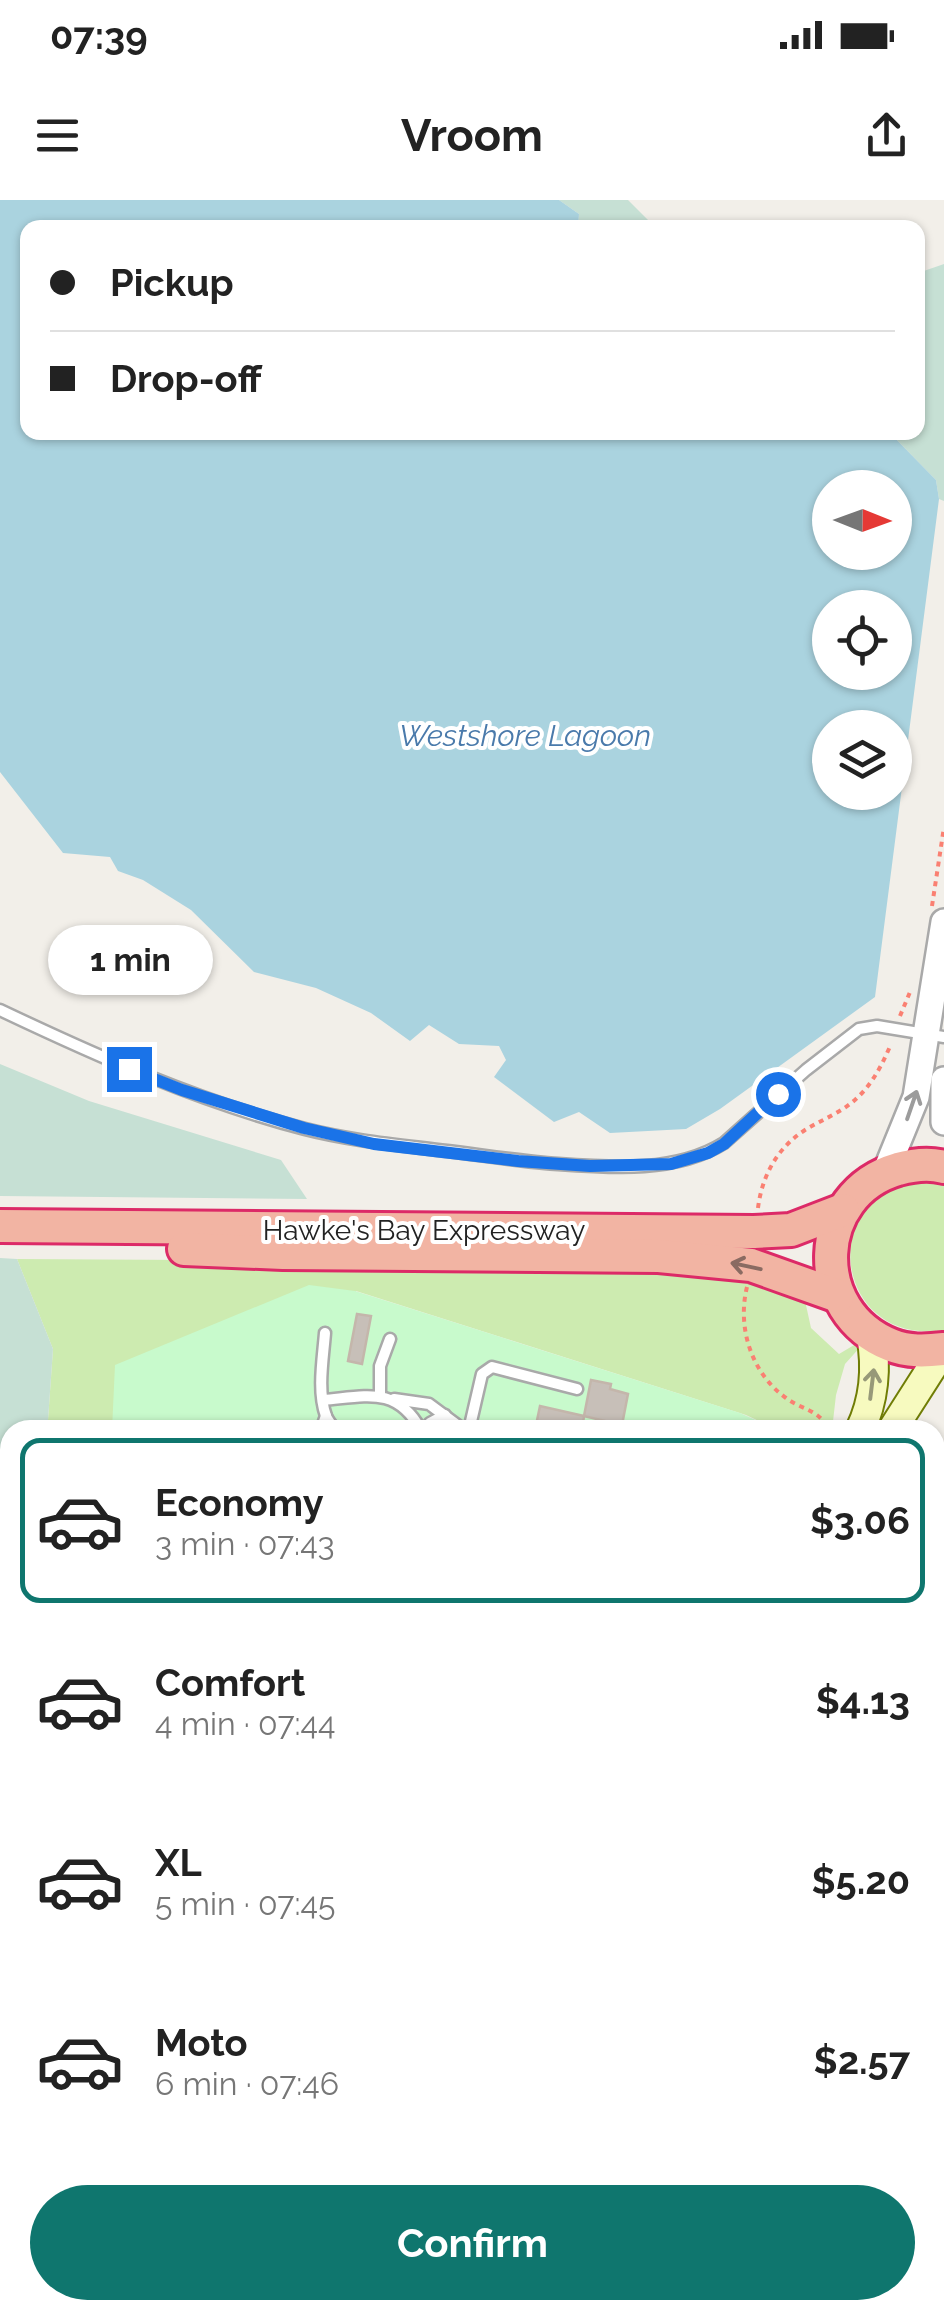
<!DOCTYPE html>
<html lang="en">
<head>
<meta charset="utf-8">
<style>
  body { margin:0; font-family:Raleway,sans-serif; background:#f2f2f2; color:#222; height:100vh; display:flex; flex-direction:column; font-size:38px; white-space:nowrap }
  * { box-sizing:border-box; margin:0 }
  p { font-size:32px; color:#767676 }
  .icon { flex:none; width:55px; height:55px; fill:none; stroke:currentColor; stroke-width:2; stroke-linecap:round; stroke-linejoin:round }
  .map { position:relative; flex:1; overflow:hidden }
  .side { position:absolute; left:0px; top:1220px; width:945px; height:900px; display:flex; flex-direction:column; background:#fff; border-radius:30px 30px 0 0; box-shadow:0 2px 8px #0004 }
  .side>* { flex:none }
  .hud { position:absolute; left:20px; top:20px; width:905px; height:220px; border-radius:20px; box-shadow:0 2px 8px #0004; display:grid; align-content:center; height:220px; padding:0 30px; background:#fff }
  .needle { width:65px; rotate:91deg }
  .buttons { position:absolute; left:812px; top:270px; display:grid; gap:20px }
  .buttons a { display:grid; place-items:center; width:100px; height:100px; border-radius:50%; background:#fff; box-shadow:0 2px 8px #0004; font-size:50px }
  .end { position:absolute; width:45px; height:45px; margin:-22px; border:12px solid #1a73e8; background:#fff; box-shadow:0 0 0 5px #fff }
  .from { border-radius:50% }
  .bubble { position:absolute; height:70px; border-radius:35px; background:#fff; box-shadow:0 2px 8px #0004; font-size:32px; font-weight:700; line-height:70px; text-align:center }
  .hud b { display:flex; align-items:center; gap:35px; height:95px; font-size:38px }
  .hud b+b { border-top:2px solid #e0e0e0 }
  .hud i { width:25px; height:25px; background:#222 }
  ul { padding:18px 0 0; list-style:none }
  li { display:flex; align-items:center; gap:30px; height:165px; margin:0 20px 15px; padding:0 10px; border:5px solid transparent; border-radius:20px }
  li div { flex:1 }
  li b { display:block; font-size:38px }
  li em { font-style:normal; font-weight:700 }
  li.selected { border-color:#0f766e }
  li>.icon { width:90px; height:90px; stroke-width:1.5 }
  .action { display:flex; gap:20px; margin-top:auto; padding:20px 30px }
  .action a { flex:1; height:115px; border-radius:60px; background:#0f766e; color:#fff; font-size:40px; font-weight:700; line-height:115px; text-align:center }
  .status { display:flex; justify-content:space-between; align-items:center; height:70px; padding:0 50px; background:#fff; direction:ltr }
  .status svg { height:28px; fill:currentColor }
  header { display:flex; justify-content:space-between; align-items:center; height:130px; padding:0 30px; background:#fff; font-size:45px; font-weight:700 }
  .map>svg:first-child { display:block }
  .residential { fill:#e0dfdf }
  .education { fill:#ffffe5 }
  .grass { fill:#cdebb0 }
  .wetland { fill:#c6e0d4 }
  .park { fill:#c8facc }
  .water { fill:#aad3df; fill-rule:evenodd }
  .building { fill:#c7bfb8; stroke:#c4b6ab; stroke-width:2.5 }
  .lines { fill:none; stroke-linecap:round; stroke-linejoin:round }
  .service-casing { stroke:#a9a9a9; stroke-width:15 }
  .minor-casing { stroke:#a9a9a9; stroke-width:25 }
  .tertiary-casing { stroke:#a9a9a9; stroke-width:30 }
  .secondary-casing { stroke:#707d05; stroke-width:32 }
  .trunk-casing { stroke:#dc2a67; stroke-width:38 }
  .path { stroke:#fa8072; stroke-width:4; stroke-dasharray:5 5; stroke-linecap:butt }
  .service { stroke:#fff; stroke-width:10 }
  .minor { stroke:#fff; stroke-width:20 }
  .tertiary { stroke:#fff; stroke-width:25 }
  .secondary { stroke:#f7fabf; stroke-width:28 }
  .trunk { stroke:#f2b4a3; stroke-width:32 }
  .rail { stroke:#707070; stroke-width:5; stroke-dasharray:20 20; stroke-linecap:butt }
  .oneway { stroke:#9c9c9c }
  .oneway2 { stroke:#8a6b62 }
  .oneway3 { stroke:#979978 }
  .route { stroke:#1a73e8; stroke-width:12 }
  .labels { text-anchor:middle; stroke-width:8; stroke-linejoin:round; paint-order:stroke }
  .street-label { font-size:28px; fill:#222; stroke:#fff }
  .water-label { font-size:30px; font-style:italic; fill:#4a7aab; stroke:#fff }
</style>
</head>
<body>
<div class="status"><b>07:39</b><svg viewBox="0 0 49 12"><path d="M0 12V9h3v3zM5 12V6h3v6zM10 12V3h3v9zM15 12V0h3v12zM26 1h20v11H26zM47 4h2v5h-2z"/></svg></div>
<header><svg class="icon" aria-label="menu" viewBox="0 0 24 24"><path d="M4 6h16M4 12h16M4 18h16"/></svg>Vroom<svg class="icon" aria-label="share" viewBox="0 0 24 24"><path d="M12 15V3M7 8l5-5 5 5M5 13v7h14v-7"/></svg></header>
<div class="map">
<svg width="944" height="2120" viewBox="0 0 944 2120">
  <rect width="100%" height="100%" fill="#f2efe9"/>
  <g class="residential">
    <polygon points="944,1374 944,1602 935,1605 935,1376"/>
    <polygon points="346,2110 592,2110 585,2120 375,2120"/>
  </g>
  <polygon class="education" points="156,2110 238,2110 265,2120 145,2120"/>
  <g class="grass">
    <path d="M925,982L944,985V1130C841,1146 817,1012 902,985C909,983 918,983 925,982Z"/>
    <polygon points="17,1059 189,1060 359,1071 661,1069 750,1082 804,1096 811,1128 839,1154 871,1135 845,1164 836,1195 832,1230 778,1230 746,1215 356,1091 316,1230 44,1230 48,1220 53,1149"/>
    <polygon points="0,1419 10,1420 10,1847 0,1854"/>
    <polygon points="944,1932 944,2120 649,2120 656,2110 935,2110 935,1936"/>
  </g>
  <g class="wetland">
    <polygon points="559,0 628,0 655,27 578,27 579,14"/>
    <polygon points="944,64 944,301 939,299 936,280 890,233 918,232 918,73"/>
    <polygon points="0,864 89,901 281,960 307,999 0,996"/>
    <polygon points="0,1058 17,1059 53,1149 48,1220 44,1230 10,1230 10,1288 0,1289"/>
  </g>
  <polygon class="park" points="309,1085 355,1091 740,1213 778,1230 112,1230 115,1165"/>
  <path class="water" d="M0,0H559L579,14L578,28H28V232L890,233L936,280L939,299L875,797L720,909L686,929L610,933L579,912L554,922L494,877L506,860L499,846L459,844L429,825L410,841L371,813L316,788L254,772L191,710L143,680L118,671L110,657L63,653L0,572ZM830,288H895V352H830ZM830,408H895V472H830ZM830,528H895V592H830Z"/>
  <g class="building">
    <polygon points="357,1114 371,1116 362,1164 348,1161"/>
    <polygon points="591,1180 611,1184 610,1189 628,1194 622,1225 584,1216 582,1230 535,1230 540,1206 584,1216"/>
  </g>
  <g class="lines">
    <g class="service-casing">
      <g id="service">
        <path d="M0,810C99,857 198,901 305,929C352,941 399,945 447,951C480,955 512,960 545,963C603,967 673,975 724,943L806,870L859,829L877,826L944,837"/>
        <path d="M325,1133C323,1159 317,1191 326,1216C328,1221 332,1225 335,1230"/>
        <polyline points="380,1196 380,1166 390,1139"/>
        <polyline points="394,1199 429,1204 464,1230"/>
        <path d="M324,1200C367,1196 397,1186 421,1230"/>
        <polyline points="321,1230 326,1216"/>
        <polyline points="427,1230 430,1223 445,1215"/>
        <polyline points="469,1230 482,1174 492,1167 577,1189"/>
        <polyline points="935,1920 944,1945"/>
        <polyline points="935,2010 944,2005"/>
        <polyline points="760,2110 769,2120"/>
      </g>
    </g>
    <g class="minor-casing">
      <g id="minor">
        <polyline points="935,1309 944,1306"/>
        <polyline points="935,1625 944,1622"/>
        <polyline points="935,1769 944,1792"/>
        <polyline points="935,1915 944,1911"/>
        <polyline points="0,1926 10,1936"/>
        <polyline points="277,2110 303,2120"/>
        <polyline points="111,2120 122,2110"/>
        <polyline points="621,2120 629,2110"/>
      </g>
    </g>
    <g class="tertiary-casing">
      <g id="tertiary">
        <polyline points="944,880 944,922"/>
        <polyline points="885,973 916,897 944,722"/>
      </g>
    </g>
    <g class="secondary-casing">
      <g id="secondary">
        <path d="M860,1230C874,1201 877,1167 871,1135"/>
        <polyline points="892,1230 943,1150"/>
        <polyline points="0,1896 10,1889"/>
      </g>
    </g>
    <g class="trunk-casing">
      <g id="trunk">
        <path d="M944,967C929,963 913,965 898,969C812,994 808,1112 891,1145C908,1152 926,1151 944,1149"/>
        <polyline points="0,1026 754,1032 791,1030 843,1010"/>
        <polyline points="184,1049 283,1053 659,1056 751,1065 838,1096"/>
      </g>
    </g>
    <g class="path">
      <polyline points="932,706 944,627"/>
      <polyline points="900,816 910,792"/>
      <path d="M758,1008C762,976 777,948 805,930C823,919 843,912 858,897C873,883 883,863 891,844"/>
      <path d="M747,1087C737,1127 751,1173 786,1198C802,1210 821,1210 828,1230"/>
      <polyline points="0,1387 10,1388"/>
      <polyline points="0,1519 10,1516"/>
      <polyline points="935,2039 944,2034"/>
    </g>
    <use href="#service" class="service"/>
    <use href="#minor" class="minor"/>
    <use href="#tertiary" class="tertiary"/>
    <use href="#secondary" class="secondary"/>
    <use href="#trunk" class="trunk"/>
    <g class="rail">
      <polyline points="935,1348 944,1346"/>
      <polyline points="0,1366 10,1368"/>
    </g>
  </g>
  <defs><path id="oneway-shaft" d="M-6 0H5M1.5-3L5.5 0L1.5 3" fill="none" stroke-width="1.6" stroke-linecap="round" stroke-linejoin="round" transform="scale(2.5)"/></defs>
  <use class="oneway" href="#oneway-shaft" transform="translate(912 905) rotate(-71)"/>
  <use class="oneway2" href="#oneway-shaft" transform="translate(746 1066) rotate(-168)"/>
  <use class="oneway3" href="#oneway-shaft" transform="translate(872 1184) rotate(-83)"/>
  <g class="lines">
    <polyline class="route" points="129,869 182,890 304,928 374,944 518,961 590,966 671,964 708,953 724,944 778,894"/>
  </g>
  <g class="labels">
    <g class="street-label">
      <text x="424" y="1040">Hawke's Bay Expressway</text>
    </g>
    <g class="water-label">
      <text x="525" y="546">Westshore Lagoon</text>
    </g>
  </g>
</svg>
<div class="buttons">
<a><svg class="needle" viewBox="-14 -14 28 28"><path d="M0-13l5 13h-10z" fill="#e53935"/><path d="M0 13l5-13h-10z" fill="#767676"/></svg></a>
<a><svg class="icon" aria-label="locate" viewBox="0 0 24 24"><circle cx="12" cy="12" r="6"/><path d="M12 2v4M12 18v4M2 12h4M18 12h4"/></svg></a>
<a><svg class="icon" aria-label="layers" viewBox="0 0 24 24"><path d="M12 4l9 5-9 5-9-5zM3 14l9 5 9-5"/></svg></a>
</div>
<i class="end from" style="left:778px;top:894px"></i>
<i class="end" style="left:129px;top:869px"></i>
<div class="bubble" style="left:48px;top:725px;width:165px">1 min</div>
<div class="hud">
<b><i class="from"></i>Pickup</b>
<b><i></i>Drop-off</b>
</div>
<section class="side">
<ul>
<li class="selected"><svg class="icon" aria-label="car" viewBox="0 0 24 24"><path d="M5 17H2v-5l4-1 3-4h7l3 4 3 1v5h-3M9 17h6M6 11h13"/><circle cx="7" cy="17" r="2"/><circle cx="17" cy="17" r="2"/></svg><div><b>Economy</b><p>3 min · 07:43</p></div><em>$3.06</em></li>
<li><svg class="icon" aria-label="car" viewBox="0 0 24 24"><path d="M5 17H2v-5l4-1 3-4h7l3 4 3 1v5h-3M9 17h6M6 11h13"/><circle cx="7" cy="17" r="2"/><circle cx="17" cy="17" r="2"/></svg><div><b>Comfort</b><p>4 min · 07:44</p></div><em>$4.13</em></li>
<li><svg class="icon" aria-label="car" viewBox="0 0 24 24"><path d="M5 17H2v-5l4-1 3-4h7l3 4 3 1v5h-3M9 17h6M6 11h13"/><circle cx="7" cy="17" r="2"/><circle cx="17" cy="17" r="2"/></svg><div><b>XL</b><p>5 min · 07:45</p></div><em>$5.20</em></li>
<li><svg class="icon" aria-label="car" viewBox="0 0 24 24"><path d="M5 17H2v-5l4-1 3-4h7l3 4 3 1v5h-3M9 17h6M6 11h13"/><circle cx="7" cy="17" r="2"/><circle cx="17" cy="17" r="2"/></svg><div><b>Moto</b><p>6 min · 07:46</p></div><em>$2.57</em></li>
</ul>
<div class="action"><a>Confirm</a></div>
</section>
</div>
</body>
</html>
